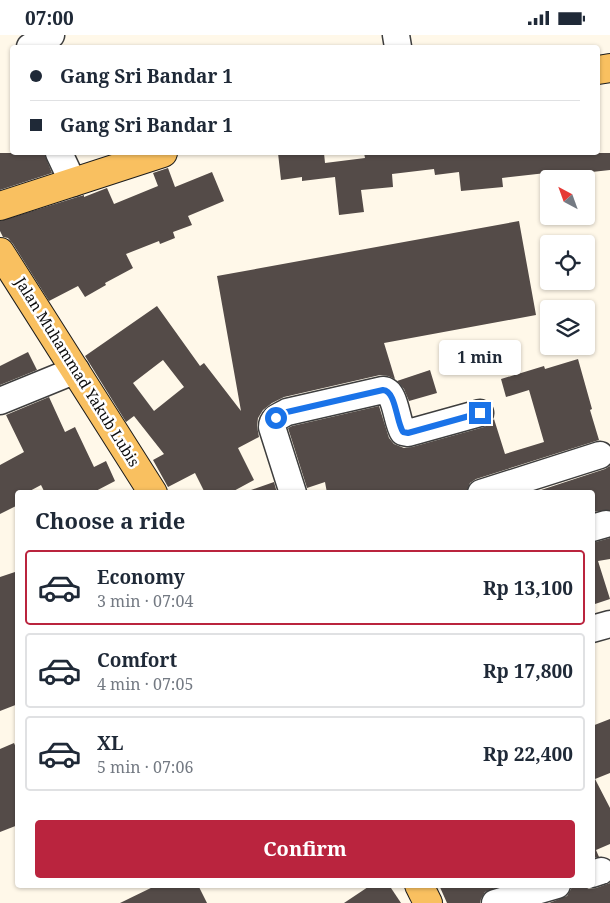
<!DOCTYPE html>
<html lang="en">
<head>
<meta charset="utf-8">
<style>
  body { margin:0; font-family:"Noto Serif",serif; background:#f6f6f7; color:#1f2937; height:100vh; display:flex; flex-direction:column; font-size:19px; white-space:nowrap }
  * { box-sizing:border-box; margin:0 }
  p { font-size:16px; color:#747a83 }
  .icon { flex:none; width:28px; height:28px; fill:none; stroke:currentColor; stroke-width:2; stroke-linecap:round; stroke-linejoin:round }
  .map { position:relative; flex:1; overflow:hidden }
  .details { position:absolute; left:15px; top:455px; width:580px; height:398px; display:flex; flex-direction:column; background:#fff; border-radius:5px; box-shadow:0 1px 4px #0004 }
  .details>* { flex:none }
  .top-card { position:absolute; left:10px; top:10px; width:590px; height:110px; border-radius:5px; box-shadow:0 1px 4px #0004; display:grid; align-content:center; height:110px; padding:0 20px; background:#fff }
  .needle { width:32px; rotate:319deg }
  .fabs { position:absolute; left:540px; top:135px; display:grid; gap:10px }
  .fabs a { display:grid; place-items:center; width:55px; height:55px; border-radius:5px; background:#fff; box-shadow:0 1px 4px #0004; font-size:25px }
  .end { position:absolute; width:22px; height:22px; margin:-11px; border:6px solid #1a73e8; background:#fff; box-shadow:0 0 0 2px #fff }
  .from { border-radius:50% }
  .bubble { position:absolute; height:35px; border-radius:5px; background:#fff; box-shadow:0 1px 4px #0004; font-size:16px; font-weight:700; line-height:35px; text-align:center }
  .top-card b { display:flex; align-items:center; gap:18px; height:48px; font-size:19px }
  .top-card b+b { border-top:1px solid #e0e1e3 }
  .top-card i { width:12px; height:12px; background:#1f2937 }
  ul { padding:0; list-style:none }
  li { display:flex; align-items:center; gap:15px; height:75px; margin:0 10px 8px; padding:0 10px; border:2px solid #e0e1e3; border-radius:5px }
  li div { flex:1 }
  li b { display:block; font-size:19px }
  li em { font-style:normal; font-weight:700 }
  li.active { border-color:#ba243e }
  li>.icon { width:45px; height:45px; stroke-width:1.5 }
  h2 { padding:0 20px; font-size:22px; line-height:60px }
  .action { display:flex; gap:10px; margin-top:auto; padding:10px 20px }
  .action a { flex:1; height:58px; border-radius:5px; background:#ba243e; color:#fff; font-size:20px; font-weight:700; line-height:58px; text-align:center }
  .status { display:flex; justify-content:space-between; align-items:center; height:35px; padding:0 25px; background:#fff; direction:ltr }
  .status svg { height:14px; fill:currentColor }
  .map>svg:first-child { display:block }
  .building { fill:#544b48; fill-rule:evenodd }
  .lines { fill:none; stroke-linecap:round; stroke-linejoin:round }
  .minor-casing { stroke:#3e3e3e; stroke-width:29 }
  .major-casing { stroke:#1c1c1c; stroke-width:30 }
  .minor { stroke:#fff; stroke-width:26 }
  .major { stroke:#f9c060; stroke-width:28 }
  .route { stroke:#1a73e8; stroke-width:6 }
  .labels { text-anchor:middle; stroke-width:5; stroke-linejoin:round; paint-order:stroke }
  .street-label { font-size:15px; fill:#0b0b0b; stroke:#fff }
</style>
</head>
<body>
<div class="status"><b>07:00</b><svg viewBox="0 0 49 12"><path d="M0 12V9h3v3zM5 12V6h3v6zM10 12V3h3v9zM15 12V0h3v12zM26 1h20v11H26zM47 4h2v5h-2z"/></svg></div>
<div class="map">
<svg width="610" height="868" viewBox="0 0 610 868">
  <rect width="100%" height="100%" fill="#fff8e9"/>
  <g class="building">
    <polygon points="0,118 44,118 52,138 0,155"/>
    <polygon points="278,118 295,118 296,120 324,118 325,128 365,123 364,118 610,118 610,135 555,141 555,137 502,143 503,152 461,156 459,137 435,140 434,134 392,139 393,152 361,155 364,177 339,180 335,142 302,146 302,142 281,145"/>
    <polygon points="168,133 175,152 212,137 224,166 188,181 192,190 173,197 175,203 160,209 159,206 126,219 133,233 105,248 106,250 85,262 78,251 49,266 13,209 8,203 3,202 0,196 0,186 84,160 84,162 107,153 114,169 158,151 153,138"/>
    <path d="M519,186L536,280L384,308L395,344L388,341L380,340L284,362L272,368L263,375L258,383L257,391L259,402L238,413L254,445L230,458H205L195,438L168,452L153,425L164,419L134,381L126,387L85,321L157,271L200,331L204,328L241,376L217,241ZM163,325L184,352L154,376L133,348Z"/>
    <polygon points="28,317 37,335 0,350 0,331"/>
    <polygon points="578,324 592,374 590,375 599,405 476,444 470,448 466,458 327,458 325,447 307,453 288,393 292,391 379,371 389,403 394,409 404,413 412,412 484,392 490,389 494,384 505,419 544,407 529,355 506,362 501,344 544,331 545,334"/>
    <polygon points="430,335 437,358 409,366 404,354 397,346"/>
    <polygon points="49,362 65,397 75,392 94,432 106,426 115,446 92,458 45,458 41,450 26,458 18,458 18,470 0,479 0,430 24,417 6,380"/>
    <polygon points="610,431 610,475 592,477 592,458 532,458 605,434"/>
    <polygon points="274,447 277,458 251,458 251,455"/>
    <polygon points="610,503 610,524 598,526 610,564 592,570 592,508"/>
    <polygon points="18,536 18,669 0,676 0,542"/>
    <polygon points="610,684 610,738 595,744 610,773 610,809 596,815 599,822 592,823 592,691"/>
    <polygon points="14,708 18,717 18,790 0,797 0,714"/>
    <polygon points="610,848 610,868 549,868 567,861 571,854 572,850 582,850 589,854 596,853"/>
    <polygon points="157,850 198,850 207,868 120,868"/>
    <polygon points="371,850 389,850 401,868 344,868"/>
    <polygon points="439,850 503,850 485,857 481,864 480,868 447,868"/>
  </g>
  <g class="lines">
    <g class="minor-casing">
      <g id="minor">
        <polyline points="396,0 398,12"/>
        <polyline points="30,12 51,0"/>
        <polyline points="59,118 73,148"/>
        <polyline points="0,366 76,335"/>
        <path d="M293,458L272,392C272,383 280,381 287,377L383,355C396,356 396,386 403,397L408,398L480,378"/>
        <polyline points="481,458 600,420"/>
        <polyline points="592,493 606,489"/>
        <polyline points="592,594 610,589"/>
        <polyline points="592,839 601,836"/>
        <polyline points="495,868 557,850"/>
      </g>
    </g>
    <g class="major-casing">
      <g id="major">
        <polyline points="598,35 610,33"/>
        <polyline points="0,171 163,118"/>
        <polyline points="0,217 153,458"/>
        <polyline points="419,850 428,868"/>
      </g>
    </g>
    <use href="#minor" class="minor"/>
    <use href="#major" class="major"/>
  </g>
  <g class="lines">
    <path class="route" d="M276,383L287,377L383,355C396,356 396,386 403,397L408,398L480,378"/>
  </g>
  <g class="labels">
    <g class="street-label">
      <text transform="translate(77 337) rotate(58)" y="5">Jalan Muhammad Yakub Lubis</text>
    </g>
  </g>
</svg>
<div class="fabs">
<a><svg class="needle" viewBox="-14 -14 28 28"><path d="M0-13l5 13h-10z" fill="#e53935"/><path d="M0 13l5-13h-10z" fill="#747a83"/></svg></a>
<a><svg class="icon" aria-label="locate" viewBox="0 0 24 24"><circle cx="12" cy="12" r="6"/><path d="M12 2v4M12 18v4M2 12h4M18 12h4"/></svg></a>
<a><svg class="icon" aria-label="layers" viewBox="0 0 24 24"><path d="M12 4l9 5-9 5-9-5zM3 14l9 5 9-5"/></svg></a>
</div>
<i class="end from" style="left:276px;top:383px"></i>
<i class="end" style="left:480px;top:378px"></i>
<div class="bubble" style="left:439px;top:305px;width:82px">1 min</div>
<div class="top-card">
<b><i class="from"></i>Gang Sri Bandar 1</b>
<b><i></i>Gang Sri Bandar 1</b>
</div>
<section class="details">
<h2>Choose a ride</h2>
<ul>
<li class="active"><svg class="icon" aria-label="car" viewBox="0 0 24 24"><path d="M5 17H2v-5l4-1 3-4h7l3 4 3 1v5h-3M9 17h6M6 11h13"/><circle cx="7" cy="17" r="2"/><circle cx="17" cy="17" r="2"/></svg><div><b>Economy</b><p>3 min · 07:04</p></div><em>Rp 13,100</em></li>
<li><svg class="icon" aria-label="car" viewBox="0 0 24 24"><path d="M5 17H2v-5l4-1 3-4h7l3 4 3 1v5h-3M9 17h6M6 11h13"/><circle cx="7" cy="17" r="2"/><circle cx="17" cy="17" r="2"/></svg><div><b>Comfort</b><p>4 min · 07:05</p></div><em>Rp 17,800</em></li>
<li><svg class="icon" aria-label="car" viewBox="0 0 24 24"><path d="M5 17H2v-5l4-1 3-4h7l3 4 3 1v5h-3M9 17h6M6 11h13"/><circle cx="7" cy="17" r="2"/><circle cx="17" cy="17" r="2"/></svg><div><b>XL</b><p>5 min · 07:06</p></div><em>Rp 22,400</em></li>
</ul>
<div class="action"><a>Confirm</a></div>
</section>
</div>
</body>
</html>
